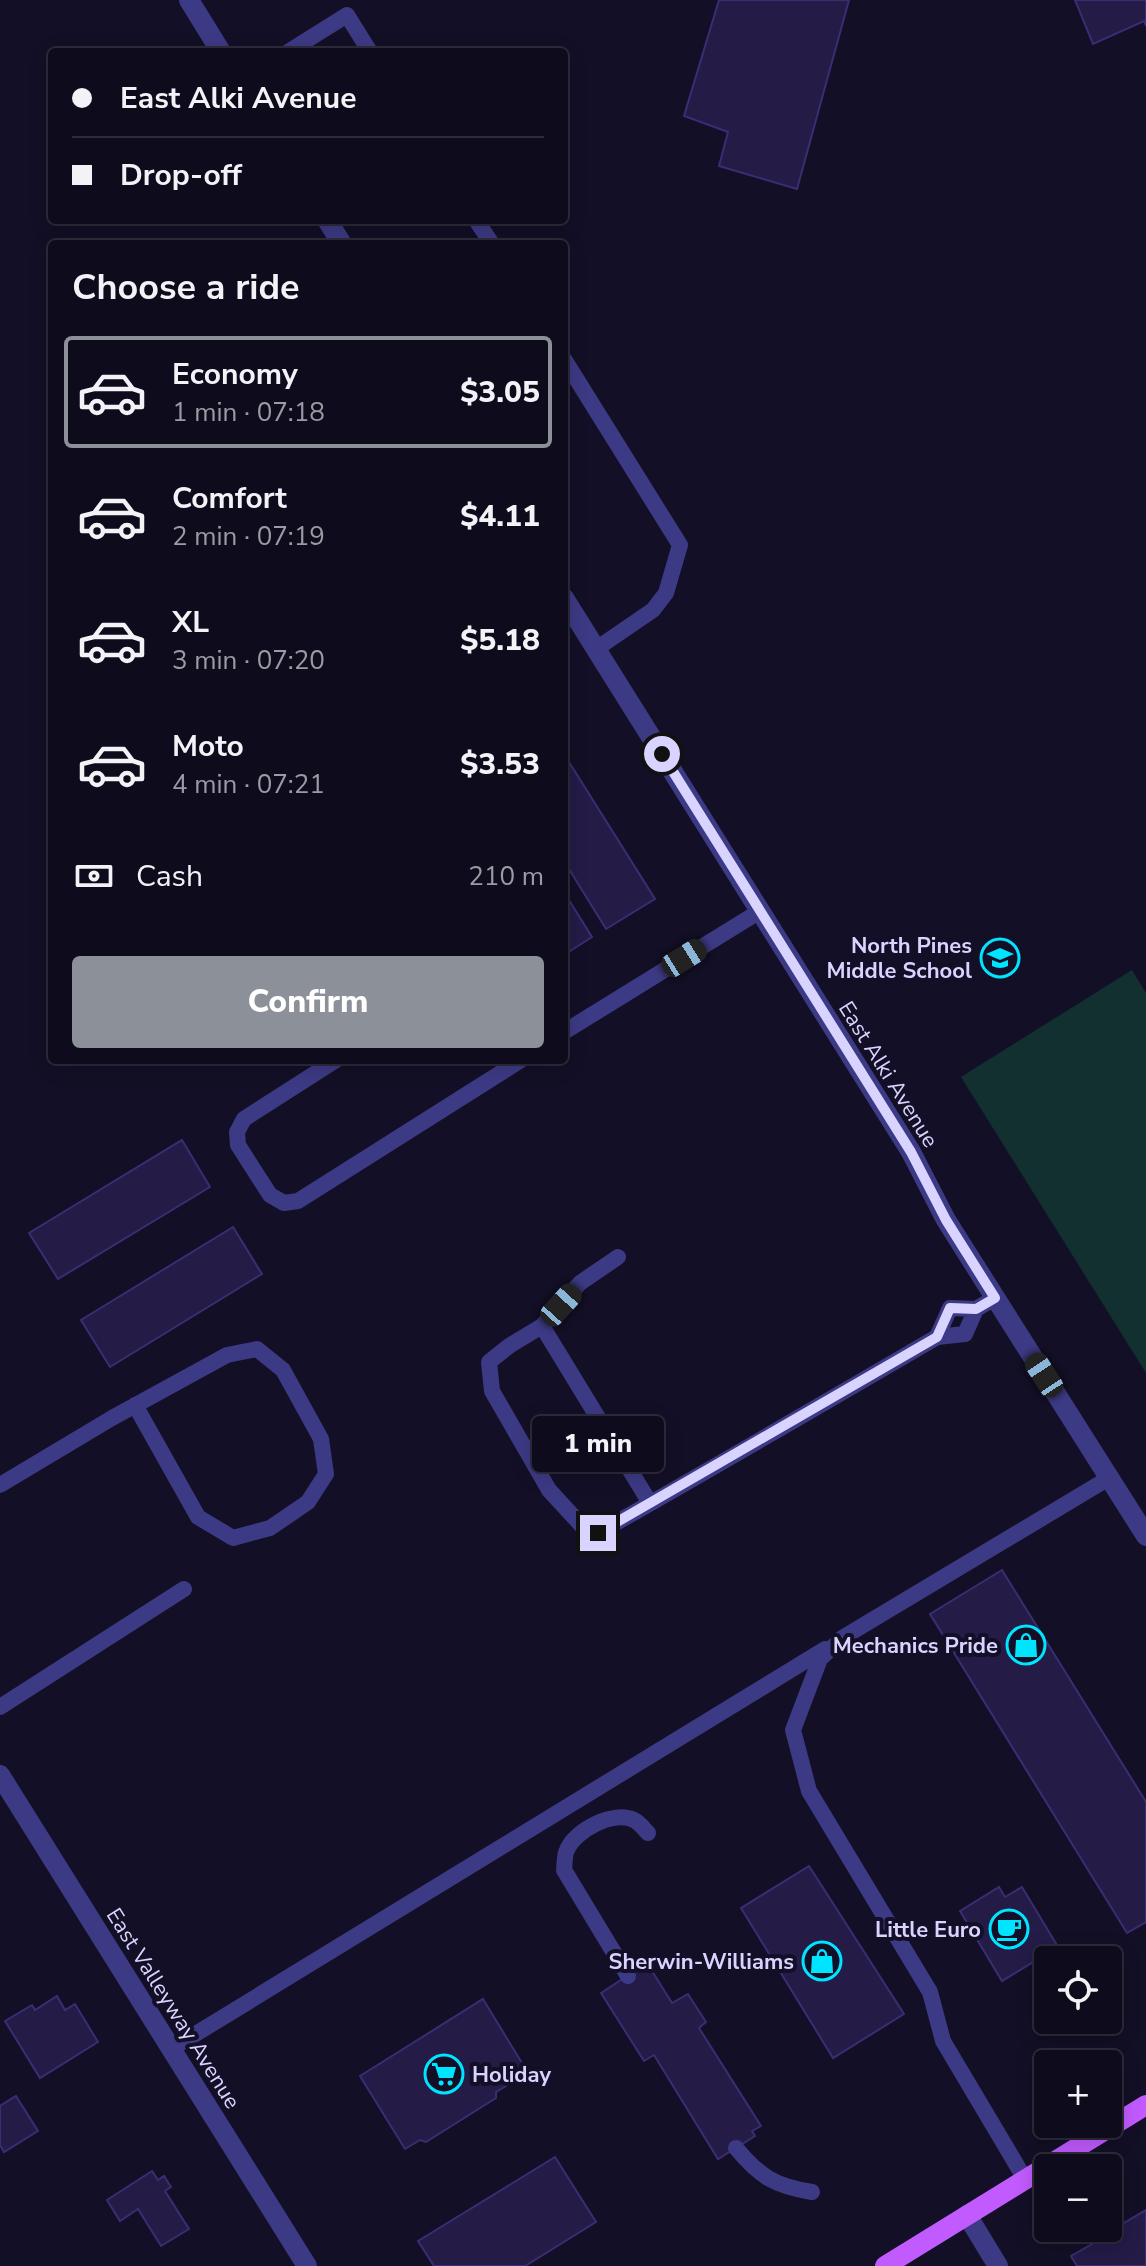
<!DOCTYPE html>
<html lang="en">
<head>
<meta charset="utf-8">
<style>
  body { margin:0; font-family:"Nunito Sans",sans-serif; background:#1c1929; color:#f1f3f6; height:100vh; display:flex; flex-direction:column; font-size:30px; white-space:nowrap }
  * { box-sizing:border-box; margin:0 }
  p { font-size:26px; color:#9b9ba3 }
  .icon { flex:none; width:44px; height:44px; fill:none; stroke:currentColor; stroke-width:2; stroke-linecap:round; stroke-linejoin:round }
  .map { position:relative; flex:1; overflow:hidden }
  .side { position:absolute; left:48px; top:240px; width:520px; height:824px; display:flex; flex-direction:column; background:#0e0b1c; border-radius:8px; box-shadow:0 4px 20px #0003,0 0 0 2px #2e2b3b }
  .side>* { flex:none }
  .top-card { position:absolute; left:48px; top:48px; width:520px; height:176px; border-radius:8px; box-shadow:0 4px 20px #0003,0 0 0 2px #2e2b3b; display:grid; align-content:center; height:176px; padding:0 24px; background:#0e0b1c }
  .buttons { position:absolute; left:1034px; top:1946px; display:grid; gap:16px }
  .buttons a { display:grid; place-items:center; width:88px; height:88px; border-radius:8px; background:#0e0b1c; box-shadow:0 4px 20px #0003,0 0 0 2px #2e2b3b; font-size:40px }
  .end { position:absolute; width:36px; height:36px; margin:-18px; border:10px solid #d9d4ff; background:#111; box-shadow:0 0 0 4px #111 }
  .from { border-radius:50% }
  .bubble { position:absolute; height:56px; border-radius:8px; background:#0e0b1c; box-shadow:0 4px 20px #0003,0 0 0 2px #2e2b3b; font-size:26px; font-weight:800; line-height:56px; text-align:center }
  .car { position:absolute; width:24px; height:48px; margin:-24px -12px; border-radius:10px; box-shadow:0 0 6px 2px #0007; background:linear-gradient(#222 24%,#8ab4d8 0 40%,#222 0 76%,#8ab4d8 0 86%,#222 0) }
  .top-card b { display:flex; align-items:center; gap:28px; height:76px; font-size:30px }
  .top-card b+b { border-top:2px solid #2e2b3b }
  .top-card i { width:20px; height:20px; background:#f1f3f6 }
  ul { padding:0; list-style:none }
  li { display:flex; align-items:center; gap:24px; height:112px; margin:0 16px 12px; padding:0 8px; border:4px solid transparent; border-radius:8px }
  li div { flex:1 }
  li b { display:block; font-size:30px }
  li em { font-style:normal; font-weight:800 }
  li.on { border-color:#8c9099 }
  li>.icon { width:72px; height:72px; stroke-width:1.5 }
  h2 { padding:0 24px; font-size:36px; line-height:96px }
  .pay { display:flex; align-items:center; gap:20px; height:88px; padding:0 24px; font-size:30px }
  .pay p { margin-inline-start:auto }
  .primary-button { display:flex; gap:16px; margin-top:auto; padding:16px 24px }
  .primary-button a { flex:1; height:92px; border-radius:8px; background:#8c9099; color:#fff; font-size:32px; font-weight:800; line-height:92px; text-align:center }
  .map>svg:first-child { display:block }
  .green { fill:#12302f }
  .building { fill:#241b47; stroke:#3b2d73; stroke-width:2 }
  .lines { fill:none; stroke-linecap:round; stroke-linejoin:round }
  .service { stroke:#3d3a85; stroke-width:16 }
  .minor { stroke:#3d3a85; stroke-width:20 }
  .primary { stroke:#c25bff; stroke-width:20 }
  .route { stroke:#d9d4ff; stroke-width:10 }
  .labels { text-anchor:middle; stroke-width:8; stroke-linejoin:round; paint-order:stroke }
  .poi-label { font-size:22px; font-weight:bold; fill:#d9d4ff; stroke:#130f26; text-anchor:end }
  .street-label { font-size:22px; fill:#d9d4ff; stroke:#130f26 }
</style>
</head>
<body>
<div class="map">
<svg width="1146" height="2266" viewBox="0 0 1146 2266">
  <rect width="100%" height="100%" fill="#130f26"/>
  <polygon class="green" points="1132,970 1146,993 1146,1373 961,1077"/>
  <g class="building">
    <polygon points="719,0 849,0 797,189 719,166 728,132 684,116"/>
    <polygon points="1075,0 1146,0 1146,26 1144,21 1093,44"/>
    <polygon points="564,754 655,899 606,929 564,861"/>
    <polygon points="564,892 592,937 564,955"/>
    <polygon points="182,1140 210,1187 58,1279 29,1233"/>
    <polygon points="233,1227 262,1274 110,1367 81,1320"/>
    <polygon points="1002,1570 1146,1802 1146,1922 1127,1933 930,1614"/>
    <polygon points="809,1866 904,2014 833,2058 741,1908"/>
    <polygon points="999,1887 1005,1897 1022,1887 1058,1947 1002,1981 960,1911"/>
    <polygon points="647,1963 672,2003 688,1994 706,2022 699,2028 761,2126 752,2131 755,2136 718,2159 654,2055 644,2061 601,1993"/>
    <polygon points="57,1996 65,2010 75,2004 98,2042 40,2078 5,2021 32,2005 35,2010"/>
    <polygon points="483,1999 528,2073 496,2092 496,2098 426,2142 420,2140 405,2149 360,2076"/>
    <polygon points="16,2096 38,2131 4,2152 0,2145 0,2106"/>
    <polygon points="555,2157 596,2222 525,2266 434,2266 418,2241"/>
    <polygon points="152,2171 158,2180 164,2176 171,2187 165,2191 189,2229 161,2246 138,2209 120,2221 107,2200"/>
    <polygon points="1146,2210 1146,2266 1077,2266 1071,2256 1092,2244 1089,2240 1116,2223 1117,2227"/>
  </g>
  <g class="lines">
    <g class="service">
      <polyline points="288,52 347,15 370,52"/>
      <polyline points="476,220 492,244"/>
      <polyline points="564,359 680,545 666,593 653,610 596,649"/>
      <polyline points="564,1032 760,911"/>
      <polyline points="336,1060 244,1119 237,1132 238,1145 270,1195 284,1203 298,1201 521,1060"/>
      <polyline points="976,1309 950,1308 937,1337 965,1334 976,1309 995,1298"/>
      <polyline points="542,1326 580,1283 618,1257"/>
      <polyline points="0,1485 112,1418 227,1355 257,1349 283,1370 321,1439 326,1474 308,1502 270,1528 233,1538 198,1517 135,1405"/>
      <path d="M650,1503L542,1326L509,1346L489,1362L492,1391L549,1490L583,1527L598,1533C711,1469 824,1403 937,1337"/>
      <polyline points="0,1707 184,1589"/>
      <path d="M628,1976L564,1870C565,1864 564,1855 567,1850C575,1830 614,1810 634,1820C639,1822 644,1829 648,1833"/>
      <polyline points="171,2049 825,1649"/>
      <path d="M736,2148C760,2177 775,2186 812,2192"/>
      <polyline points="1025,2179 943,2041 930,1992 809,1791 793,1730 820,1659 842,1638 1109,1478"/>
    </g>
    <g class="minor">
      <polyline points="189,0 221,52"/>
      <polyline points="327,220 342,244"/>
      <polyline points="564,598 911,1152 946,1220 1146,1536"/>
      <polyline points="0,1775 307,2266"/>
      <polyline points="967,2215 998,2266"/>
    </g>
    <polyline class="primary" points="885,2266 1146,2105"/>
  </g>
  <g class="lines">
    <polyline class="route" points="598,1533 937,1337 950,1308 976,1309 995,1298 946,1220 911,1152 662,754"/>
  </g>
  <defs>
    <g id="school-ring" transform="scale(2)"><circle r="9.5" fill="#130f26" stroke="#00e5ff" stroke-width="1.5"/><path d="M0-5L7-2L0 1L-7-2ZM-4 1L0 2.5L4 1V4Q0 6-4 4Z" fill="#00e5ff"/></g>
    <g id="shop-ring" transform="scale(2)"><circle r="9.5" fill="#130f26" stroke="#00e5ff" stroke-width="1.5"/><path d="M-5-2.5h2.3a2.7 3.5 0 0 1 5.4 0H5L5.5 6h-11ZM-1.5-2.5h3a1.5 2.3 0 0 0-3 0Z" fill="#00e5ff"/></g>
    <g id="cafe-ring" transform="scale(2)"><circle r="9.5" fill="#130f26" stroke="#00e5ff" stroke-width="1.5"/><path d="M-5.5-4.5H6V0H3Q3 3.5 0 3.5H-2.5Q-5.5 3.5-5.5 0ZM3-3.2v2h1.7v-2ZM-6 4.5H4V6H-6Z" fill="#00e5ff"/></g>
    <g id="supermarket-ring" transform="scale(2)"><circle r="9.5" fill="#130f26" stroke="#00e5ff" stroke-width="1.5"/><path d="M-6-5.5h2.5l.6 2H6L4.5 2H-2.5L-4.4-4H-6ZM-1.5 3.2a1.3 1.3 0 1 0 .1 0ZM3 3.2a1.3 1.3 0 1 0 .1 0Z" fill="#00e5ff"/></g>
  </defs>
  <g fill-rule="evenodd">
    <use href="#school-ring" x="1000" y="958"/>
    <use href="#shop-ring" x="1026" y="1645"/>
    <use href="#cafe-ring" x="1009" y="1929"/>
    <use href="#shop-ring" x="822" y="1961"/>
    <use href="#supermarket-ring" x="444" y="2074"/>
  </g>
  <g class="labels">
    <g class="poi-label">
      <text x="972" y="953">North Pines<tspan x="972" dy="25">Middle School</tspan></text>
      <text x="998" y="1653">Mechanics Pride</text>
      <text x="981" y="1937">Little Euro</text>
      <text x="794" y="1969">Sherwin-Williams</text>
      <text x="472" y="2082" text-anchor="start">Holiday</text>
    </g>
    <g class="street-label">
      <text transform="translate(889 1074) rotate(58)" y="8">East Alki Avenue</text>
      <text transform="translate(174 2008) rotate(58)" y="8">East Valleyway Avenue</text>
    </g>
  </g>
</svg>
<div class="buttons">
<a><svg class="icon" aria-label="locate" viewBox="0 0 24 24"><circle cx="12" cy="12" r="6"/><path d="M12 2v4M12 18v4M2 12h4M18 12h4"/></svg></a>
<a>+</a>
<a>−</a>
</div>
<i class="end from" style="left:662px;top:754px"></i>
<i class="end" style="left:598px;top:1533px"></i>
<div class="bubble" style="left:532px;top:1416px;width:132px">1 min</div>
<i class="car" style="left:684px;top:958px;rotate:58deg"></i>
<i class="car" style="left:561px;top:1305px;rotate:42deg"></i>
<i class="car" style="left:1044px;top:1375px;rotate:327deg"></i>
<div class="top-card">
<b><i class="from"></i>East Alki Avenue</b>
<b><i></i>Drop-off</b>
</div>
<section class="side">
<h2>Choose a ride</h2>
<ul>
<li class="on"><svg class="icon" aria-label="car" viewBox="0 0 24 24"><path d="M5 17H2v-5l4-1 3-4h7l3 4 3 1v5h-3M9 17h6M6 11h13"/><circle cx="7" cy="17" r="2"/><circle cx="17" cy="17" r="2"/></svg><div><b>Economy</b><p>1 min · 07:18</p></div><em>$3.05</em></li>
<li><svg class="icon" aria-label="car" viewBox="0 0 24 24"><path d="M5 17H2v-5l4-1 3-4h7l3 4 3 1v5h-3M9 17h6M6 11h13"/><circle cx="7" cy="17" r="2"/><circle cx="17" cy="17" r="2"/></svg><div><b>Comfort</b><p>2 min · 07:19</p></div><em>$4.11</em></li>
<li><svg class="icon" aria-label="car" viewBox="0 0 24 24"><path d="M5 17H2v-5l4-1 3-4h7l3 4 3 1v5h-3M9 17h6M6 11h13"/><circle cx="7" cy="17" r="2"/><circle cx="17" cy="17" r="2"/></svg><div><b>XL</b><p>3 min · 07:20</p></div><em>$5.18</em></li>
<li><svg class="icon" aria-label="car" viewBox="0 0 24 24"><path d="M5 17H2v-5l4-1 3-4h7l3 4 3 1v5h-3M9 17h6M6 11h13"/><circle cx="7" cy="17" r="2"/><circle cx="17" cy="17" r="2"/></svg><div><b>Moto</b><p>4 min · 07:21</p></div><em>$3.53</em></li>
</ul>
<div class="pay"><svg class="icon" aria-label="cash" viewBox="0 0 24 24"><path d="M3 7h18v10H3z"/><circle cx="12" cy="12" r="2"/></svg>Cash<p>210 m</p></div>
<div class="primary-button"><a>Confirm</a></div>
</section>
</div>
</body>
</html>
